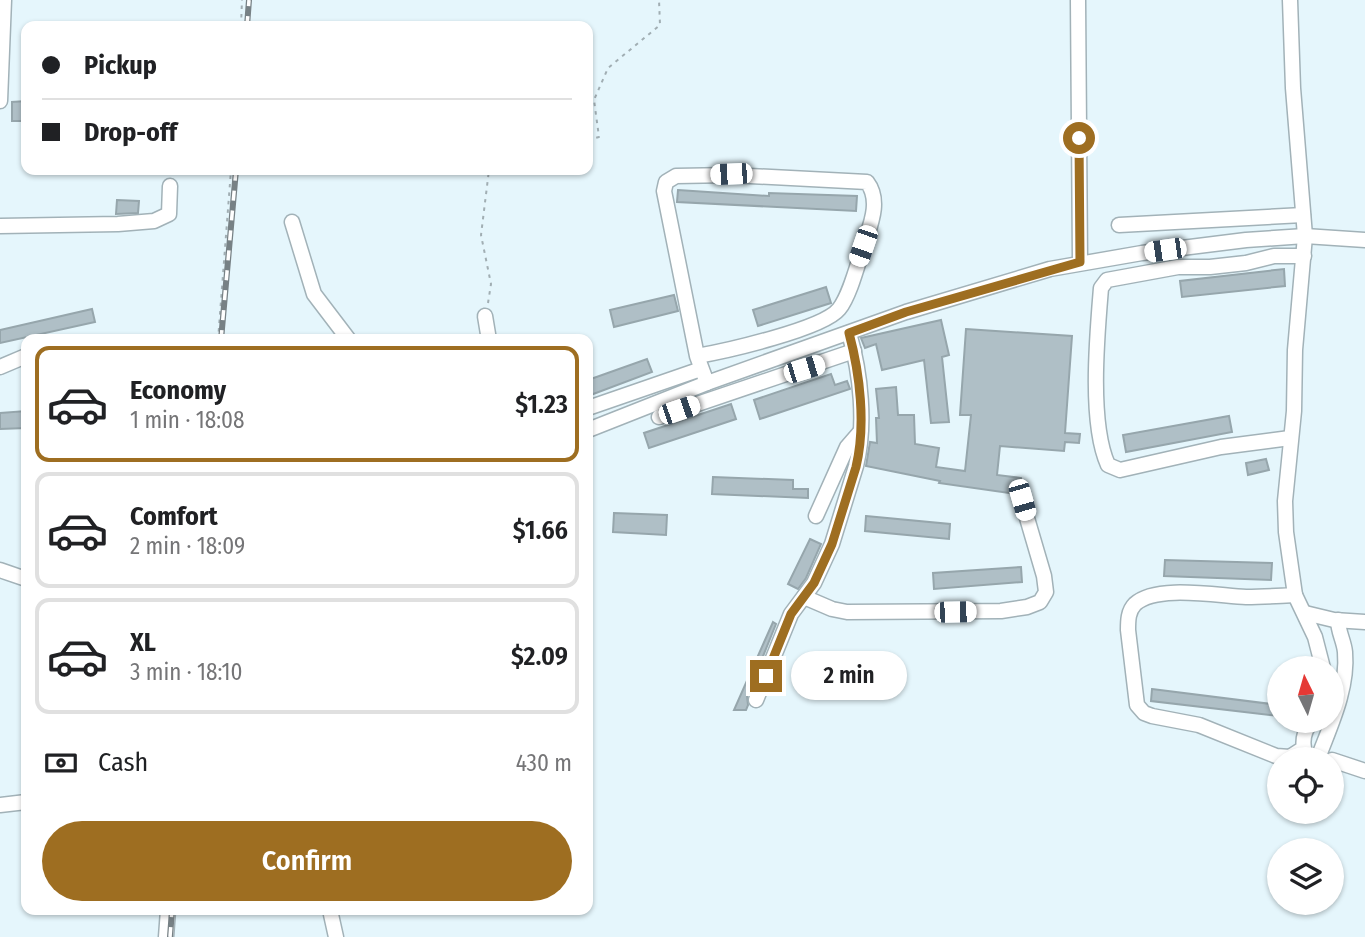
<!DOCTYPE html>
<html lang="en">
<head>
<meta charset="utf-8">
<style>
  body { margin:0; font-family:"Fira Sans Condensed",sans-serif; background:#f6f6f6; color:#202124; height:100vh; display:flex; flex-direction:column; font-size:26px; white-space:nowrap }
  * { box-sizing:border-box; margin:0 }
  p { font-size:23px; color:#757577 }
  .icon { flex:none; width:38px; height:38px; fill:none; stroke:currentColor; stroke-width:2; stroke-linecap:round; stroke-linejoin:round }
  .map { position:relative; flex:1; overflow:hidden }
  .sheet { position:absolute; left:21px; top:334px; width:572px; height:581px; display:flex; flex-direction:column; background:#fff; border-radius:14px; box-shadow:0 2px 5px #0004 }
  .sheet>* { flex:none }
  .hud { position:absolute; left:21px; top:21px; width:572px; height:154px; border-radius:14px; box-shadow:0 2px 5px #0004; display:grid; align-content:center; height:154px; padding:0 21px; background:#fff }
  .needle { width:46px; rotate:355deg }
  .fabs { position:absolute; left:1267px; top:656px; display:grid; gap:14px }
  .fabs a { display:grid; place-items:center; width:77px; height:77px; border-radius:50%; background:#fff; box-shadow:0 2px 5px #0004; font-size:35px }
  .end { position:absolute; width:32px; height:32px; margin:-16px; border:9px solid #9e6e21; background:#fff; box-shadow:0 0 0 4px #fff }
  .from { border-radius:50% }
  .bubble { position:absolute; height:49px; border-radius:24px; background:#fff; box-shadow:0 2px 5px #0004; font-size:23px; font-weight:600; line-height:49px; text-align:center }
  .car { position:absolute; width:21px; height:42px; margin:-21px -10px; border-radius:9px; box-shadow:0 0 5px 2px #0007; background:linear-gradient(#fff 24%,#345 0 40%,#fff 0 76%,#345 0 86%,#fff 0) }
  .hud b { display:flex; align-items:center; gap:24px; height:66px; font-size:26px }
  .hud b+b { border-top:2px solid #e0e0e0 }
  .hud i { width:18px; height:18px; background:#202124 }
  ul { padding:12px 0 0; list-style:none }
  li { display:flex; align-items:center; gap:21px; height:116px; margin:0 14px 10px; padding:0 7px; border:4px solid #e0e0e0; border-radius:14px }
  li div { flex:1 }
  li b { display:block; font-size:26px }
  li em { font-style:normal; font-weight:600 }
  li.on { border-color:#9e6e21 }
  li>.icon { width:63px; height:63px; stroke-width:1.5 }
  .pay { display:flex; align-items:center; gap:18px; height:77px; padding:0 21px; font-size:26px }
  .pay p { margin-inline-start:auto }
  .button { display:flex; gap:14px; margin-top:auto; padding:14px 21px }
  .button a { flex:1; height:80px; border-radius:42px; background:#9e6e21; color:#fff; font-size:28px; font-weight:600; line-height:80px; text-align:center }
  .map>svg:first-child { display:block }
  .building { fill:#afbfc6; stroke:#96a6ac; stroke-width:2 }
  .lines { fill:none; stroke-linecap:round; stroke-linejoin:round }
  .minor-casing { stroke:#a2b2b8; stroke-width:17 }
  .path { stroke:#a1aeb3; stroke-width:2; stroke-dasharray:3.5 5; stroke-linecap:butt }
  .minor { stroke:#fff; stroke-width:14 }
  .rail-casing { stroke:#778185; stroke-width:6 }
  .rail { stroke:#fff; stroke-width:3.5; stroke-dasharray:10; stroke-linecap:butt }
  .route { stroke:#9e6e21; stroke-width:9 }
</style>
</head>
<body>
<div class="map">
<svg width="1365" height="937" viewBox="0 0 1365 937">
  <rect width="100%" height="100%" fill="#e5f6fc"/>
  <g class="building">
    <polygon points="26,101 26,121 12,121 12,102"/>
    <polygon points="678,190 769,196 769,193 857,196 856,211 677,202"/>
    <polygon points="117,200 139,201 138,213 116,214"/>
    <polygon points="1284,269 1285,286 1182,297 1180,281"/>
    <polygon points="826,287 831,303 758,326 753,310"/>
    <polygon points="674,295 678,311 614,327 610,310"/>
    <polygon points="92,309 95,322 0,343 0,330"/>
    <polygon points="941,320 949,355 942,357 949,422 931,423 924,360 882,370 876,344 865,348 861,338"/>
    <polygon points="966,329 1072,336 1065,433 1080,434 1079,443 1065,442 1064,451 1000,446 997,475 1021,478 1019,492 1016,494 939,483 940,481 866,466 870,442 877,443 876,418 879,418 876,389 896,387 898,415 914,415 915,444 939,448 936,467 965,471 971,415 960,415"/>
    <polygon points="647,359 652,372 588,396 588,380"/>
    <polygon points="831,374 835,385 847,381 850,389 760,419 754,400"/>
    <polygon points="731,404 736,419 649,448 644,433"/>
    <polygon points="26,411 26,428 0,429 0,413"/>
    <polygon points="1229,416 1232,432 1126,452 1123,435"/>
    <polygon points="1266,459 1269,470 1248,475 1246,463"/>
    <polygon points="713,477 793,480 793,489 808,489 808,498 712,494"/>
    <polygon points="614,513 667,515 666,535 613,532"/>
    <polygon points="866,516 950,524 949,539 865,531"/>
    <polygon points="810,539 821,544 806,578 798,589 788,584"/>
    <polygon points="1165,560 1272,563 1271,580 1164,576"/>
    <polygon points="1021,567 1022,582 934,589 933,573"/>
    <polygon points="773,622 776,624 747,696 748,705 746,710 734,710"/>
    <polygon points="1152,689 1279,705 1279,716 1151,701"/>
  </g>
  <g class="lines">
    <g class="minor-casing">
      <g id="minor">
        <polyline points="1078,0 1080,262"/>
        <path d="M1290,0L1293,88L1305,236L1295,350L1294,411L1285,501L1286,532L1295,595C1279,596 1263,597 1246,597C1219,596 1156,584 1135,604C1128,611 1128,621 1128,630L1137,705L1144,713L1152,716L1199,725L1276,756L1290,757L1304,748C1302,738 1306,728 1312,721"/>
        <polyline points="0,101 4,0"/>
        <polyline points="292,222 314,294 349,340"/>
        <polyline points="1119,225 1303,215"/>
        <polyline points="0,226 118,224 154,221 169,214 170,186"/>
        <polyline points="485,316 489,340"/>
        <path d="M697,356C726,351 823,329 839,309C851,294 859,258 866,239C872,221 880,199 867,182L731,175L676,176L666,182L664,191L697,356L707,383"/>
        <polyline points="0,367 26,356"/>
        <polyline points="588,408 701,369"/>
        <polyline points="659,417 854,351"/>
        <polyline points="588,430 707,383 906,312 1050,269 1142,253 1246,240 1305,236 1365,240"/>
        <path d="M1290,438L1221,447L1120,470L1108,465C1089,423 1097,336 1101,288L1107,280L1178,267H1210L1246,263L1274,256H1304"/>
        <polyline points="816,516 847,447 860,432"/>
        <polyline points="0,570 26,579"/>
        <polyline points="1295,595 1315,637 1323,668"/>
        <polyline points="804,597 832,609 847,612 1001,611 1027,607 1040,602 1046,592 1044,576 1022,501"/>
        <polyline points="1305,613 1334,620 1365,622"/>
        <path d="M756,700L791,614L814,583L832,544L856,466C866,425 861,374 849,333"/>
        <path d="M1320,753C1332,722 1348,687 1345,652C1344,641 1338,632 1338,620"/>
        <polyline points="1332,760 1365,771"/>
        <polyline points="0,805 26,802"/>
        <polyline points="330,910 336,937"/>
        <polyline points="166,937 168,910"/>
      </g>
    </g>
    <g class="path">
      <polyline points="241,26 242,0"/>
      <polyline points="588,140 599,137 594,100 608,68 660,25 659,0"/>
      <polyline points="488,303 491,284 481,235 489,170"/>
      <polyline points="218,340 231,170"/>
    </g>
    <use href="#minor" class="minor"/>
    <g class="rail-casing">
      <g id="rail">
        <polyline points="247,26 249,0"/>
        <polyline points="221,340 236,170"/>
        <polyline points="170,937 172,910"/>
      </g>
    </g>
    <use href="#rail" class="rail"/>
  </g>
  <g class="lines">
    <path class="route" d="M766,676L791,614L814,583L832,544L856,467C866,425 860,374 849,333L906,312L1080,262L1079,138"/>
  </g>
</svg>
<div class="fabs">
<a><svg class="needle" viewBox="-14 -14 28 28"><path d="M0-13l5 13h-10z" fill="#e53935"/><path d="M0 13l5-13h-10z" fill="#757577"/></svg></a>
<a><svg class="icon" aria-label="locate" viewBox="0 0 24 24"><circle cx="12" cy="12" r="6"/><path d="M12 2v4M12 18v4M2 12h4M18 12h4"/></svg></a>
<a><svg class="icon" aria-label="layers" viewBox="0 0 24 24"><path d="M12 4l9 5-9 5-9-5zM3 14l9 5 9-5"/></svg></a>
</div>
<i class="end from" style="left:1079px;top:138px"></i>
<i class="end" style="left:766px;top:676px"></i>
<div class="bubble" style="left:791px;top:651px;width:116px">2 min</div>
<i class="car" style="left:731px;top:174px;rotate:268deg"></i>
<i class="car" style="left:863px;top:246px;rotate:199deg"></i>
<i class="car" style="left:1165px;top:250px;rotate:262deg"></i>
<i class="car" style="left:804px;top:369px;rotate:73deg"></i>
<i class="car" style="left:679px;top:410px;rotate:71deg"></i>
<i class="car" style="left:1022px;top:500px;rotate:164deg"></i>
<i class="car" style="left:955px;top:612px;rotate:89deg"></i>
<div class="hud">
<b><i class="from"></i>Pickup</b>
<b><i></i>Drop-off</b>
</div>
<section class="sheet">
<ul>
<li class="on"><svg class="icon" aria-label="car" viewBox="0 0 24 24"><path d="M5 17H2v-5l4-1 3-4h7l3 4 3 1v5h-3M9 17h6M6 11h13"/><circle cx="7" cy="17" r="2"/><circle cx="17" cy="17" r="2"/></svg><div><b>Economy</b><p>1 min · 18:08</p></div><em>$1.23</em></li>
<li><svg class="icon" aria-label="car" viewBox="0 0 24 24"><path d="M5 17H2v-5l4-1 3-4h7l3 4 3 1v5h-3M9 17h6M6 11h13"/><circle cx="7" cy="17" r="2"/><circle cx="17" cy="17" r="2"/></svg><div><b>Comfort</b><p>2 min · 18:09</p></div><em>$1.66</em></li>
<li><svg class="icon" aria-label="car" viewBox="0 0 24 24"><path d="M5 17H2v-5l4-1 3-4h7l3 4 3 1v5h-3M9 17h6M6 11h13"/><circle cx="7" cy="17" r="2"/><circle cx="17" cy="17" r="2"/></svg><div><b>XL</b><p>3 min · 18:10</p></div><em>$2.09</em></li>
</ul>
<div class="pay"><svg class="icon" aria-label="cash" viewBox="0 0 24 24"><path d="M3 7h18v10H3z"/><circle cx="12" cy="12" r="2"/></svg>Cash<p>430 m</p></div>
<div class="button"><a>Confirm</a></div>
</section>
</div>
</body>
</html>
